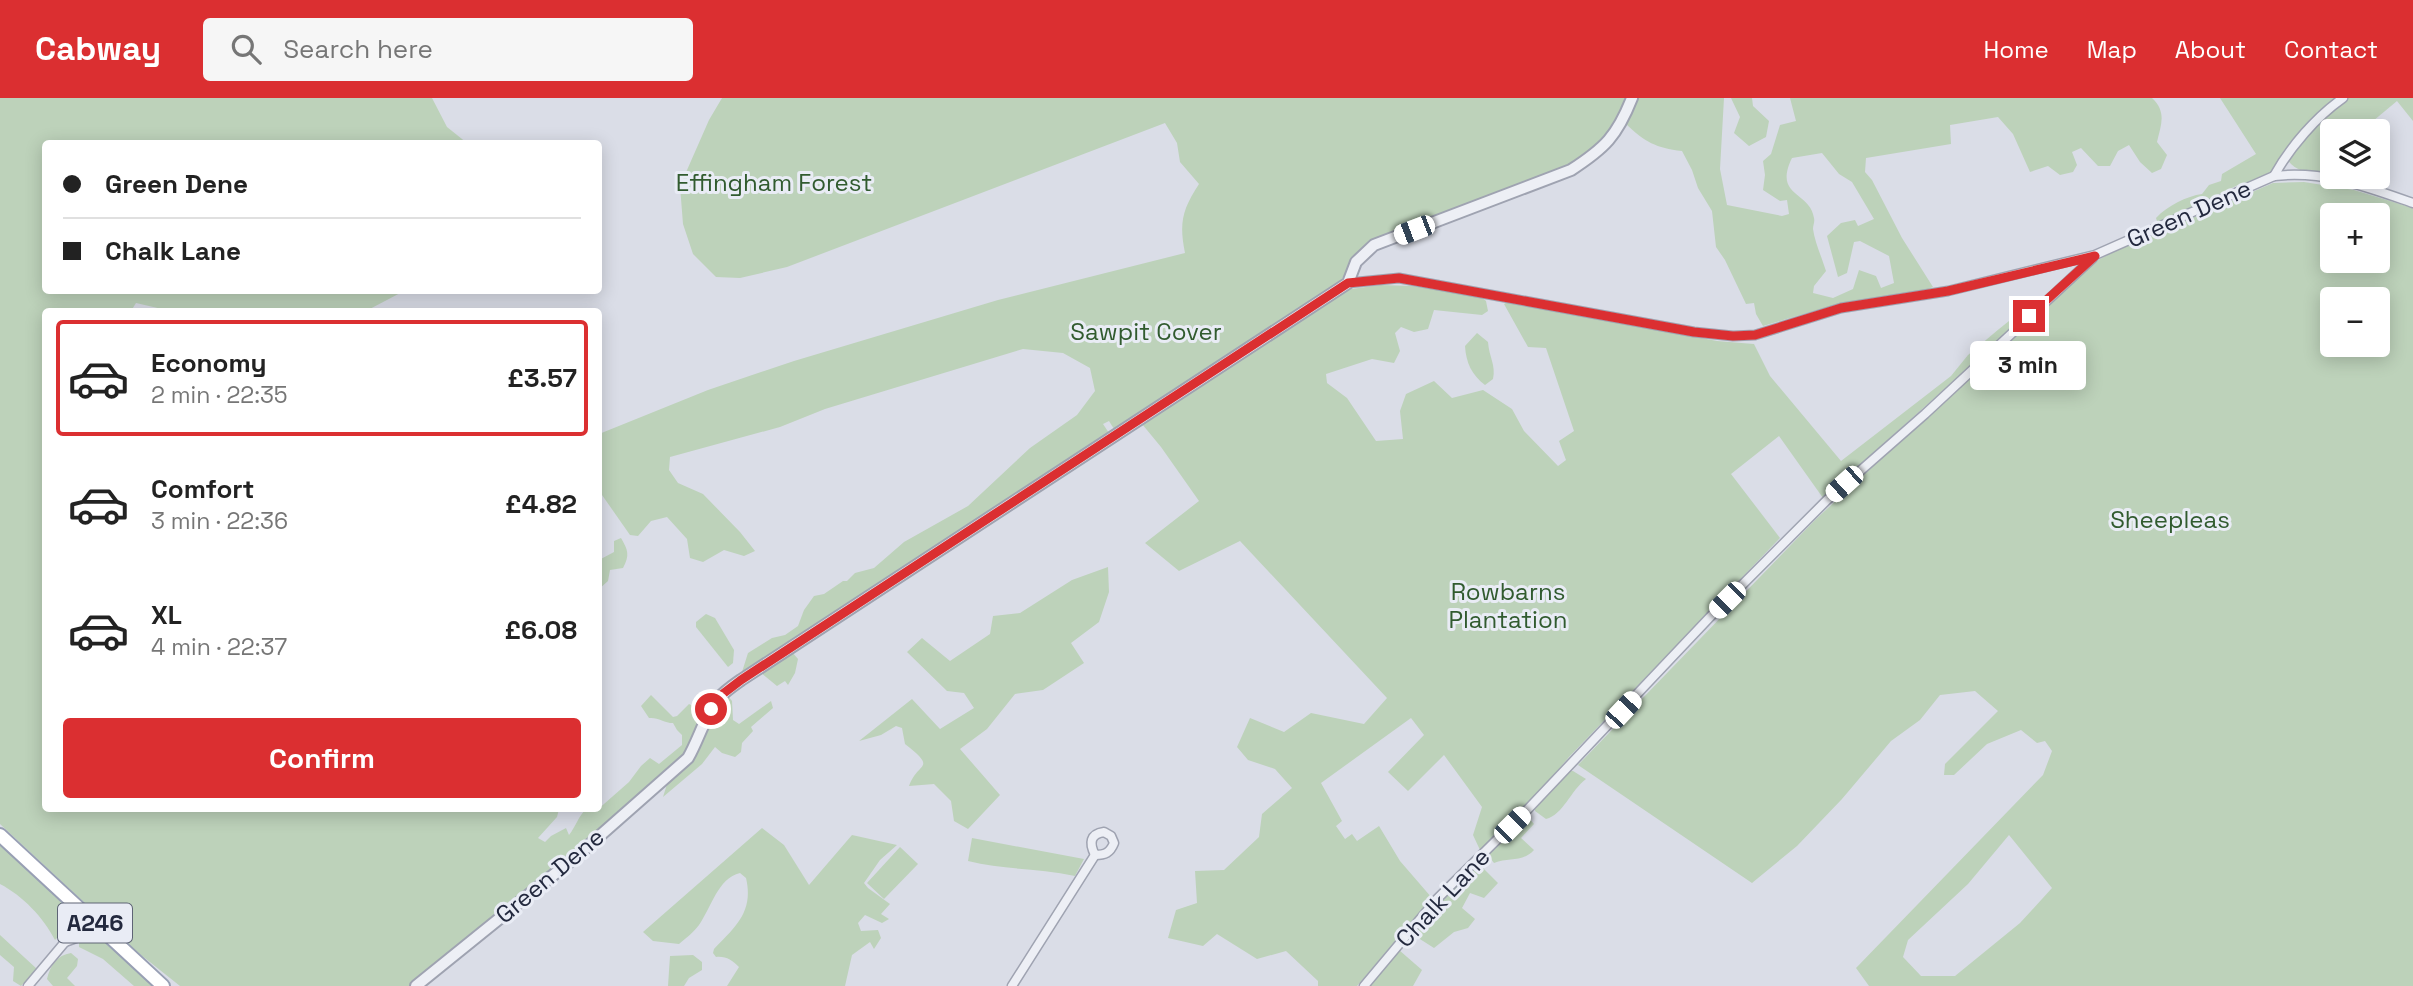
<!DOCTYPE html>
<html lang="en">
<head>
<meta charset="utf-8">
<style>
  body { margin:0; font-family:"Space Grotesk",sans-serif; background:#f6f6f6; color:#222; height:100vh; display:flex; flex-direction:column; font-size:26px; white-space:nowrap }
  * { box-sizing:border-box; margin:0 }
  p { font-size:23px; color:#767676 }
  .icon { flex:none; width:38px; height:38px; fill:none; stroke:currentColor; stroke-width:2; stroke-linecap:round; stroke-linejoin:round }
  .map { position:relative; flex:1; overflow:hidden }
  .side { position:absolute; left:42px; top:210px; width:560px; height:504px; display:flex; flex-direction:column; background:#fff; border-radius:7px; box-shadow:0 4px 18px #0003 }
  .side>* { flex:none }
  .guide { position:absolute; left:42px; top:42px; width:560px; height:154px; border-radius:7px; box-shadow:0 4px 18px #0003; display:grid; align-content:center; height:154px; padding:0 21px; background:#fff }
  .fabs { position:absolute; left:2320px; top:21px; display:grid; gap:14px }
  .fabs a { display:grid; place-items:center; width:70px; height:70px; border-radius:7px; background:#fff; box-shadow:0 4px 18px #0003; font-size:35px }
  .end { position:absolute; width:32px; height:32px; margin:-16px; border:9px solid #db2f31; background:#fff; box-shadow:0 0 0 4px #fff }
  .from { border-radius:50% }
  .bubble { position:absolute; height:49px; border-radius:7px; background:#fff; box-shadow:0 4px 18px #0003; font-size:23px; font-weight:800; line-height:49px; text-align:center }
  .car { position:absolute; width:21px; height:42px; margin:-21px -10px; border-radius:9px; box-shadow:0 0 5px 2px #0007; background:linear-gradient(#fff 24%,#345 0 40%,#fff 0 76%,#345 0 86%,#fff 0) }
  .guide b { display:flex; align-items:center; gap:24px; height:66px; font-size:26px }
  .guide b+b { border-top:2px solid #e0e0e0 }
  .guide i { width:18px; height:18px; background:#222 }
  ul { padding:12px 0 0; list-style:none }
  li { display:flex; align-items:center; gap:21px; height:116px; margin:0 14px 10px; padding:0 7px; border:4px solid transparent; border-radius:7px }
  li div { flex:1 }
  li b { display:block; font-size:26px }
  li em { font-style:normal; font-weight:800 }
  li.selected { border-color:#db2f31 }
  li>.icon { width:63px; height:63px; stroke-width:1.5 }
  .cta { display:flex; gap:14px; margin-top:auto; padding:14px 21px }
  .cta a { flex:1; height:80px; border-radius:7px; background:#db2f31; color:#fff; font-size:28px; font-weight:800; line-height:80px; text-align:center }
  header { display:flex; align-items:center; gap:42px; box-sizing:border-box; height:98px; padding:0 35px; background:#db2f31; color:#fff }
  header strong { font-size:33px }
  nav { display:flex; gap:38px; margin-inline-start:auto; font-size:24px }
  .search { width:490px; height:63px; background:#f6f6f6; display:flex; align-items:center; gap:18px; box-sizing:border-box; padding:0 24px; border-radius:7px; color:#767676; font-size:26px }
  .map>svg:first-child { display:block }
  .green { fill:#bdd2ba; fill-rule:evenodd }
  .lines { fill:none; stroke-linecap:round; stroke-linejoin:round }
  .minor-casing { stroke:#9fa3b1; stroke-width:11 }
  .tertiary-casing { stroke:#9fa3b1; stroke-width:14 }
  .primary-casing { stroke:#989fb4; stroke-width:16 }
  .minor { stroke:#edeff5; stroke-width:8 }
  .tertiary { stroke:#edeff5; stroke-width:10 }
  .primary { stroke:#fff; stroke-width:12 }
  .route { stroke:#db2f31; stroke-width:9 }
  .labels { text-anchor:middle; stroke-width:6; stroke-linejoin:round; paint-order:stroke }
  .shield { fill:#e9ecf5; stroke:#5e6475; stroke-width:2 }
  .shield-label { font-size:23px; font-weight:bold; fill:#23293e }
  .park-label { font-size:24px; fill:#315b2f; stroke:#e9ecf5 }
  .street-label { font-size:24px; fill:#23293e; stroke:#e9ecf5 }
</style>
</head>
<body>
<header>
<strong>Cabway</strong>
<div class="search"><svg class="icon" aria-label="search" viewBox="0 0 24 24"><circle cx="10" cy="10" r="6"/><path d="M15 15l6 6"/></svg>Search here</div>
<nav><a>Home</a><a>Map</a><a>About</a><a>Contact</a></nav>
</header>
<div class="map">
<svg width="2413" height="888" viewBox="0 0 2413 888">
  <rect width="100%" height="100%" fill="#dadde7"/>
  <g class="green">
    <path d="M0,0H432L447,29L467,45L46,46V192L404,193L366,213L175,214L136,205L131,213L46,214V710L559,711L557,719L538,740L545,744L551,738L566,730L569,737C576,728 578,719 586,711L596,713L629,684L641,668L650,660L659,666L682,647V637L677,632L673,625C664,625 658,619 649,620L641,608L651,597L673,619L677,618L689,606L705,614L684,658L543,780L411,888H180L136,853L0,726Z"/>
    <path d="M722,0H1628C1614,36 1601,48 1569,69L1376,142L1348,177L1343,179L1339,187L1114,331L1109,323L1103,326L1109,335L745,576L742,574L748,555L772,540L785,537L798,528L804,512L814,498L824,496L843,483H847L855,475L874,470L904,444L968,408L1030,350L1077,317L1095,293L1090,270L1063,255L1023,251L825,311L780,329L670,359L669,372L678,385L703,396L740,434L755,453L744,458L724,452L703,464L690,460L687,441L667,419L651,423L638,438L630,437L602,397L599,398V336L708,292L794,263L998,202L1185,155C1179,125 1182,112 1199,86L1180,64L1177,45L1165,25L787,169L740,180L716,179L693,156L683,126L680,88L709,22Z"/>
    <path d="M1636,0H1724L1720,71L1727,107L1782,118L1789,116L1787,102L1780,103L1763,92L1765,77L1763,63L1771,56L1780,27L1796,23L1790,0H2152C2167,14 2161,27 2157,44L2167,57L2161,71L2152,75L2140,64L2129,47L2118,53L2110,68H2098L2081,50L2072,54L2077,67L2073,74L2060,77L2048,68L2030,74L2013,36L1998,19L1950,27L1951,46L1866,60L1865,74L1872,82L1902,140L1933,189L1921,194L1834,207L1763,228L1756,216L1754,205L1746,206L1725,162L1716,149L1712,113L1698,90L1692,72L1682,53C1656,50 1645,44 1626,26ZM1822,55L1839,76L1852,84L1874,121L1858,128L1855,122L1841,125L1827,138L1838,179L1847,175L1854,144L1860,143L1889,158L1894,185L1881,190L1876,178L1859,172L1853,191L1833,200L1813,195L1814,188L1826,173C1822,160 1815,145 1813,131C1813,127 1815,124 1814,120C1810,93 1773,99 1792,60Z"/>
    <polygon points="1731,0 1752,0 1753,8 1769,23 1766,39 1749,48 1734,35 1740,19"/>
    <path d="M2220,0H2338L2276,72L2243,87H2238L2158,126L2156,120C2167,108 2187,98 2202,96L2209,87L2221,83L2222,76L2256,56Z"/>
    <path d="M2347,0H2413V23L2397,3L2361,33H2333V69C2324,82 2292,74 2287,60L2335,9Z"/>
    <path d="M2304,84L2354,92L2413,110V888H1869L1856,870L2043,677L2052,653L2045,643L2037,645L2021,632L1987,646L1954,677H1944L1945,666L1998,613L1975,593L1940,597L1920,622L1891,643L1842,701L1797,748L1752,785L1578,667L1815,422L2091,166L2111,155L2273,85ZM2333,117H2378V163H2333ZM2333,201H2378V247H2333ZM2009,737L2052,790L2020,825L1955,878H1921L1903,859L1908,842L1968,786Z"/>
    <polygon points="1381,187 1412,188 1481,199 1486,203 1488,213 1482,217 1434,212 1428,231 1414,234 1401,229 1395,235 1400,253 1394,265 1372,261 1326,276 1327,285 1347,300 1376,343 1403,341 1400,313 1406,296 1434,283 1452,300 1483,292 1512,311 1524,333 1558,368 1566,362 1559,343 1574,333 1546,250 1528,249 1504,206 1509,203 1717,243 1754,246 1770,278 1841,363 1951,278 1968,257 1999,231 2014,219 2028,216 1823,400 1779,338 1731,376 1780,440 1569,659 1542,691 1480,752 1473,737 1482,709 1444,657 1408,693 1388,674 1424,637 1411,620 1321,685 1342,723 1336,728 1345,741 1352,736 1357,743 1379,728 1400,763 1432,800 1357,888 1318,888 1318,883 1286,853 1257,861 1217,836 1203,848 1168,840 1176,812 1197,805 1195,773 1224,772 1259,739 1262,716 1292,690 1275,671 1248,662 1237,649 1250,620 1284,634 1311,615 1364,626 1387,600 1240,443 1179,473 1145,445 1199,403 1161,349 1142,326 1344,192"/>
    <path d="M1477,235L1488,244C1489,259 1496,267 1493,281L1485,287C1472,277 1466,265 1465,248Z"/>
    <path d="M621,440C628,452 630,457 623,470L610,472L608,483L599,491V462L614,454V443Z"/>
    <path d="M1108,469L1109,494L1099,524L1071,545L1084,565L1043,592L1015,596L987,631L960,651L1000,697L968,731L954,723L951,703L934,686L909,688C918,663 938,672 905,646L902,630L896,628L881,637L859,643L912,601L940,631L974,610L964,595L947,593L907,554L922,540L950,563L990,536L993,518L1020,515L1072,482Z"/>
    <polygon points="706,516 715,520 734,552 733,565 728,569 696,529 696,524"/>
    <polygon points="792,554 798,561 795,575 788,587 785,583 777,588 761,575"/>
    <polygon points="728,598 732,603 733,622 739,626 771,603 773,610 751,629 753,633 742,645 741,654 735,659 722,655 715,649 702,666 663,699 668,683 695,657 721,603"/>
    <path d="M1568,673H1573L1586,681C1571,692 1563,717 1546,721L1535,713V710Z"/>
    <path d="M1528,719L1534,726L1521,740L1534,752C1522,765 1509,759 1494,765L1487,756L1523,720Z"/>
    <path d="M762,730L784,747L809,787L852,737L897,747L880,762L864,785L868,790L890,806L881,816L889,821L882,825L865,817L858,825L861,833L878,832L881,840L874,851L870,844L852,857L845,888H727L739,869C732,862 726,858 716,859L713,855L714,851C735,829 754,814 746,780L740,775C718,780 711,810 699,827C694,834 686,840 679,846L653,843L643,834Z"/>
    <path d="M972,740L1084,761L1075,778C1039,770 1003,772 968,763Z"/>
    <path d="M0,742L61,800L64,809L59,838L55,842C43,819 23,798 0,786Z"/>
    <polygon points="900,749 918,766 884,801 867,785"/>
    <polygon points="1474,768 1483,770 1498,785 1484,800 1470,795 1462,810 1475,821 1468,830 1454,834 1434,850 1412,836"/>
    <polygon points="0,837 37,871 21,888 13,883 14,869 0,857"/>
    <polygon points="101,841 109,844 157,888 134,888 103,861 79,849 79,844"/>
    <polygon points="1399,852 1422,872 1413,888 1368,888"/>
    <path d="M71,855L78,861L77,868L67,880L75,888H53L47,881C50,868 57,857 71,855Z"/>
    <polygon points="693,857 702,864 702,872 689,880 684,888 668,888 670,858"/>
  </g>
  <g class="lines">
    <g class="minor-casing">
      <g id="minor">
        <path d="M2274,78C2290,49 2316,19 2343,0"/>
        <path d="M1348,185L1399,180L1694,234L1733,238L1755,237L1841,210L1948,193L2095,157L2274,78C2324,72 2367,89 2413,105"/>
        <path d="M1104,734L1111,738L1114,745C1110,755 1105,757 1095,757C1089,745 1090,736 1104,734Z"/>
        <polyline points="65,844 71,813 74,806"/>
        <polyline points="28,888 65,844 101,831"/>
        <polyline points="1012,888 1095,757"/>
        <polyline points="1364,888 1437,801 1528,711 1710,519 1827,402 1925,316 2093,160"/>
      </g>
    </g>
    <g class="tertiary-casing">
      <path id="tertiary" d="M416,888L578,757L688,660C699,641 705,617 719,600C725,593 734,587 741,582L1348,185L1356,164L1374,147L1571,72C1605,50 1617,38 1632,0"/>
    </g>
    <g class="primary-casing">
      <polyline id="primary" points="0,737 163,888"/>
    </g>
    <use href="#minor" class="minor"/>
    <use href="#tertiary" class="tertiary"/>
    <use href="#primary" class="primary"/>
  </g>
  <g class="lines">
    <polyline class="route" points="711,611 720,598 741,582 1348,185 1399,180 1694,234 1733,238 1755,237 1841,210 1948,193 2095,158 2029,218"/>
  </g>
  <g class="labels">
    <rect class="shield" x="58" y="805.5" width="74" height="39" rx="5"/>
    <g class="shield-label">
      <text x="95" y="833">A246</text>
    </g>
    <g class="park-label">
      <text x="774" y="93">Effingham Forest</text>
      <text x="1146" y="242">Sawpit Cover</text>
      <text x="2170" y="430">Sheepleas</text>
      <text x="1508" y="502">Rowbarns<tspan x="1508" dy="28">Plantation</tspan></text>
    </g>
    <g class="street-label">
      <text transform="translate(2189 116) rotate(-24)" y="8">Green Dene</text>
      <text transform="translate(550 778) rotate(-40)" y="8">Green Dene</text>
      <text transform="translate(1443 800) rotate(-47)" y="8">Chalk Lane</text>
    </g>
  </g>
</svg>
<div class="fabs">
<a><svg class="icon" aria-label="layers" viewBox="0 0 24 24"><path d="M12 4l9 5-9 5-9-5zM3 14l9 5 9-5"/></svg></a>
<a>+</a>
<a>−</a>
</div>
<i class="end from" style="left:711px;top:611px"></i>
<i class="end" style="left:2029px;top:218px"></i>
<div class="bubble" style="left:1970px;top:243px;width:116px">3 min</div>
<i class="car" style="left:1414px;top:132px;rotate:249deg"></i>
<i class="car" style="left:1844px;top:386px;rotate:228deg"></i>
<i class="car" style="left:1727px;top:502px;rotate:225deg"></i>
<i class="car" style="left:1623px;top:612px;rotate:43deg"></i>
<i class="car" style="left:1512px;top:727px;rotate:45deg"></i>
<div class="guide">
<b><i class="from"></i>Green Dene</b>
<b><i></i>Chalk Lane</b>
</div>
<section class="side">
<ul>
<li class="selected"><svg class="icon" aria-label="car" viewBox="0 0 24 24"><path d="M5 17H2v-5l4-1 3-4h7l3 4 3 1v5h-3M9 17h6M6 11h13"/><circle cx="7" cy="17" r="2"/><circle cx="17" cy="17" r="2"/></svg><div><b>Economy</b><p>2 min · 22:35</p></div><em>£3.57</em></li>
<li><svg class="icon" aria-label="car" viewBox="0 0 24 24"><path d="M5 17H2v-5l4-1 3-4h7l3 4 3 1v5h-3M9 17h6M6 11h13"/><circle cx="7" cy="17" r="2"/><circle cx="17" cy="17" r="2"/></svg><div><b>Comfort</b><p>3 min · 22:36</p></div><em>£4.82</em></li>
<li><svg class="icon" aria-label="car" viewBox="0 0 24 24"><path d="M5 17H2v-5l4-1 3-4h7l3 4 3 1v5h-3M9 17h6M6 11h13"/><circle cx="7" cy="17" r="2"/><circle cx="17" cy="17" r="2"/></svg><div><b>XL</b><p>4 min · 22:37</p></div><em>£6.08</em></li>
</ul>
<div class="cta"><a>Confirm</a></div>
</section>
</div>
</body>
</html>
